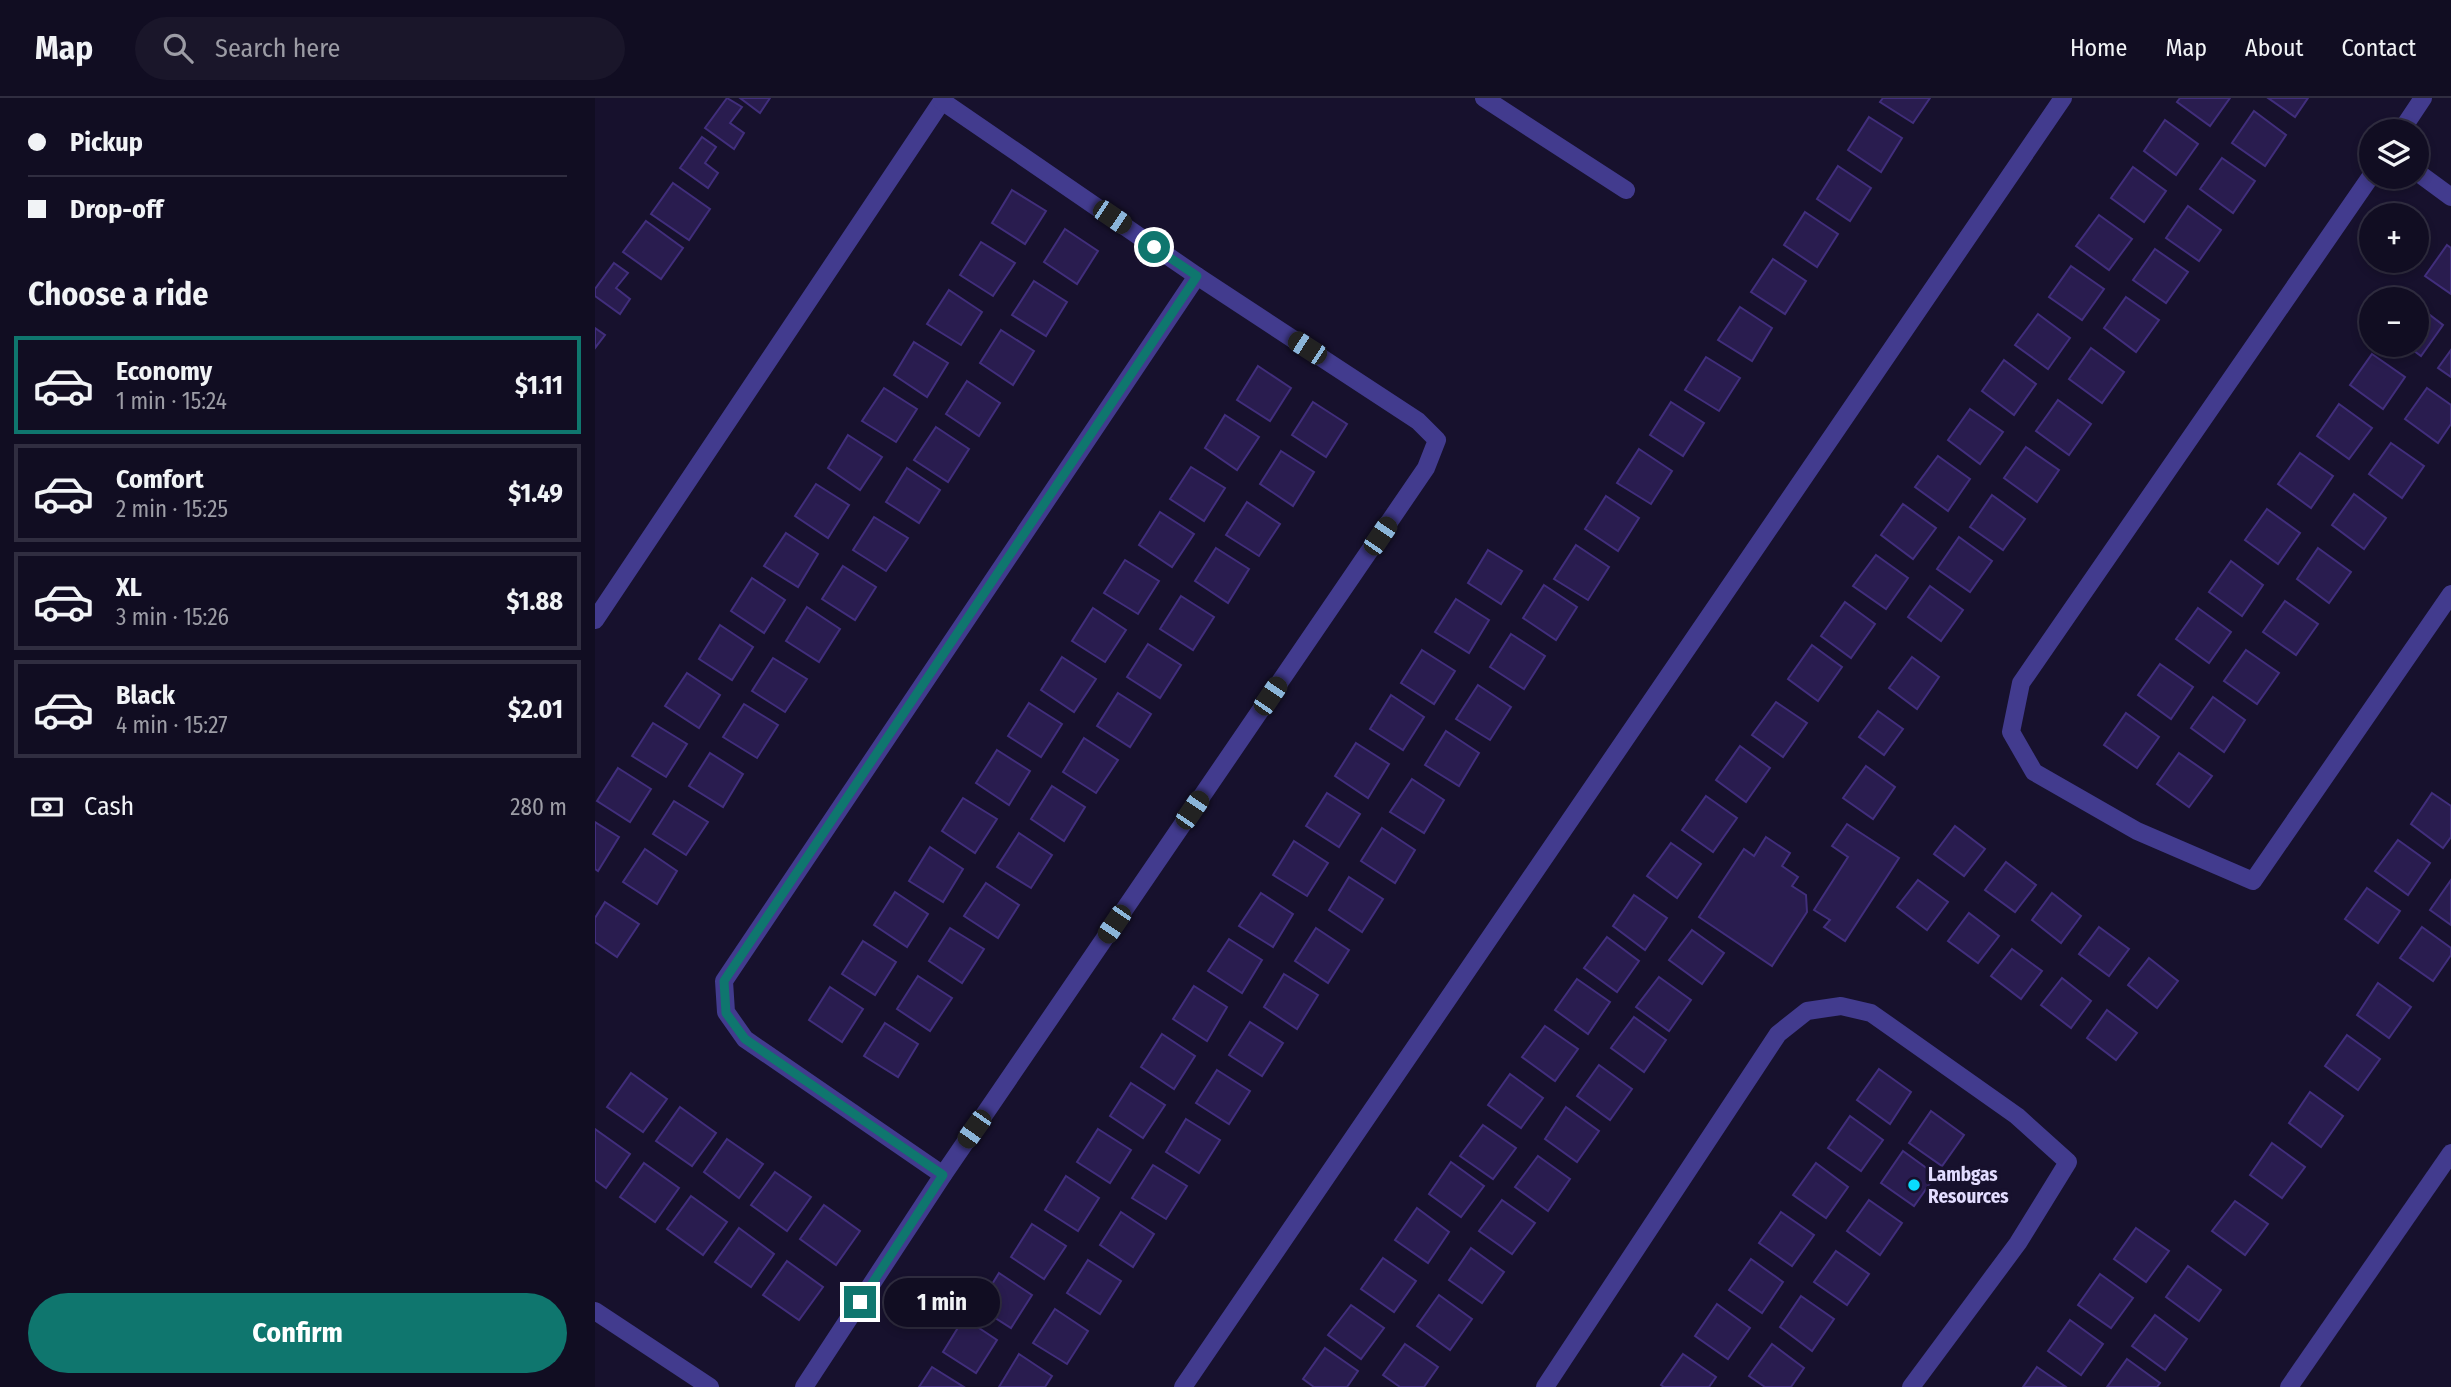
<!DOCTYPE html>
<html lang="en">
<head>
<meta charset="utf-8">
<style>
  body { margin:0; font-family:"Fira Sans Condensed",sans-serif; background:#1a162a; color:#f1f3f6; height:100vh; display:flex; flex-direction:column; font-size:26px; white-space:nowrap }
  * { box-sizing:border-box; margin:0 }
  p { font-size:23px; color:#9c9ca5 }
  .icon { flex:none; width:38px; height:38px; fill:none; stroke:currentColor; stroke-width:2; stroke-linecap:round; stroke-linejoin:round }
  .map { position:relative; flex:1; overflow:hidden }
  .panel { display:flex; flex-direction:column; background:#110d22; width:595px }
  .panel>* { flex:none }
  .top-card { display:grid; align-content:center; height:154px; padding:0 28px; background:#110d22 }
  .buttons { position:absolute; left:1764px; top:21px; display:grid; gap:14px }
  .buttons a { display:grid; place-items:center; width:70px; height:70px; border-radius:50%; background:#110d22; box-shadow:0 4px 10px #0003,0 0 0 2px #302d40; font-size:35px }
  .end { position:absolute; width:32px; height:32px; margin:-16px; border:9px solid #0f766e; background:#fff; box-shadow:0 0 0 4px #fff }
  .from { border-radius:50% }
  .bubble { position:absolute; height:49px; border-radius:24px; background:#110d22; box-shadow:0 4px 10px #0003,0 0 0 2px #302d40; font-size:23px; font-weight:700; line-height:49px; text-align:center }
  .car { position:absolute; width:21px; height:42px; margin:-21px -10px; border-radius:9px; box-shadow:0 0 5px 2px #0007; background:linear-gradient(#222 24%,#8ab4d8 0 40%,#222 0 76%,#8ab4d8 0 86%,#222 0) }
  .top-card b { display:flex; align-items:center; gap:24px; height:66px; font-size:26px }
  .top-card b+b { border-top:2px solid #302d40 }
  .top-card i { width:18px; height:18px; background:#f1f3f6 }
  ul { padding:0; list-style:none }
  li { display:flex; align-items:center; gap:21px; height:98px; margin:0 14px 10px; padding:0 14px; border:4px solid #302d40; border-radius:0px }
  li div { flex:1 }
  li b { display:block; font-size:26px }
  li em { font-style:normal; font-weight:700 }
  li.current { border-color:#0f766e }
  li>.icon { width:63px; height:63px; stroke-width:1.5 }
  h2 { padding:0 28px; font-size:32px; line-height:84px }
  .pay { display:flex; align-items:center; gap:18px; height:77px; padding:0 28px; font-size:26px }
  .pay p { margin-inline-start:auto }
  .action { display:flex; gap:14px; margin-top:auto; padding:14px 28px }
  .action a { flex:1; height:80px; border-radius:42px; background:#0f766e; color:#fff; font-size:28px; font-weight:700; line-height:80px; text-align:center }
  header { display:flex; align-items:center; gap:42px; box-sizing:border-box; height:98px; padding:0 35px; background:#110d22; border-bottom:2px solid #302d40 }
  header strong { font-size:33px }
  nav { display:flex; gap:38px; margin-inline-start:auto; font-size:24px }
  .search { width:490px; height:63px; background:#1a162a; display:flex; align-items:center; gap:18px; box-sizing:border-box; padding:0 24px; border-radius:38px; color:#9c9ca5; font-size:26px }
  main { display:flex; flex:1; min-height:0 }
  .map>svg:first-child { display:block }
  .building { fill:#291c4f; stroke:#412e7c; stroke-width:2 }
  .lines { fill:none; stroke-linecap:round; stroke-linejoin:round }
  .street { stroke:#423b8e; stroke-width:18 }
  .route { stroke:#0f766e; stroke-width:9 }
  .poi-dot { fill:#09dcff; stroke:#17112d; stroke-width:2.5 }
  .labels { text-anchor:middle; stroke-width:7; stroke-linejoin:round; paint-order:stroke }
  .poi-label { font-size:19px; font-weight:bold; fill:#e3ddff; stroke:#17112d; text-anchor:start }
</style>
</head>
<body>
<header>
<strong>Map</strong>
<div class="search"><svg class="icon" aria-label="search" viewBox="0 0 24 24"><circle cx="10" cy="10" r="6"/><path d="M15 15l6 6"/></svg>Search here</div>
<nav><a>Home</a><a>Map</a><a>About</a><a>Contact</a></nav>
</header>
<main>
<section class="panel">
<div class="top-card">
<b><i class="from"></i>Pickup</b>
<b><i></i>Drop-off</b>
</div>
<h2>Choose a ride</h2>
<ul>
<li class="current"><svg class="icon" aria-label="car" viewBox="0 0 24 24"><path d="M5 17H2v-5l4-1 3-4h7l3 4 3 1v5h-3M9 17h6M6 11h13"/><circle cx="7" cy="17" r="2"/><circle cx="17" cy="17" r="2"/></svg><div><b>Economy</b><p>1 min · 15:24</p></div><em>$1.11</em></li>
<li><svg class="icon" aria-label="car" viewBox="0 0 24 24"><path d="M5 17H2v-5l4-1 3-4h7l3 4 3 1v5h-3M9 17h6M6 11h13"/><circle cx="7" cy="17" r="2"/><circle cx="17" cy="17" r="2"/></svg><div><b>Comfort</b><p>2 min · 15:25</p></div><em>$1.49</em></li>
<li><svg class="icon" aria-label="car" viewBox="0 0 24 24"><path d="M5 17H2v-5l4-1 3-4h7l3 4 3 1v5h-3M9 17h6M6 11h13"/><circle cx="7" cy="17" r="2"/><circle cx="17" cy="17" r="2"/></svg><div><b>XL</b><p>3 min · 15:26</p></div><em>$1.88</em></li>
<li><svg class="icon" aria-label="car" viewBox="0 0 24 24"><path d="M5 17H2v-5l4-1 3-4h7l3 4 3 1v5h-3M9 17h6M6 11h13"/><circle cx="7" cy="17" r="2"/><circle cx="17" cy="17" r="2"/></svg><div><b>Black</b><p>4 min · 15:27</p></div><em>$2.01</em></li>
</ul>
<div class="pay"><svg class="icon" aria-label="cash" viewBox="0 0 24 24"><path d="M3 7h18v10H3z"/><circle cx="12" cy="12" r="2"/></svg>Cash<p>280 m</p></div>
<div class="action"><a>Confirm</a></div>
</section>
<div class="map">
<svg width="1856" height="1289" viewBox="0 0 1856 1289">
  <rect width="100%" height="100%" fill="#17112d"/>
  <g class="building">
    <polygon points="132,0 147,9 135,25 149,35 139,51 110,30"/>
    <polygon points="145,0 175,0 165,15"/>
    <polygon points="1288,0 1335,0 1318,25 1285,4"/>
    <polygon points="1585,0 1635,0 1615,28 1582,4"/>
    <polygon points="1673,0 1713,0 1700,19"/>
    <polygon points="1659,13 1691,37 1670,68 1637,45"/>
    <polygon points="1274,19 1307,40 1286,74 1253,52"/>
    <polygon points="1570,22 1603,46 1581,77 1549,53"/>
    <polygon points="107,39 121,49 110,65 123,75 113,90 85,70"/>
    <polygon points="1627,60 1660,83 1638,115 1605,91"/>
    <polygon points="1243,68 1276,90 1255,123 1222,101"/>
    <polygon points="1538,69 1571,93 1549,124 1516,100"/>
    <polygon points="78,85 115,111 94,142 56,116"/>
    <polygon points="417,92 451,113 430,146 397,125"/>
    <polygon points="1593,108 1626,132 1604,163 1571,140"/>
    <polygon points="1210,114 1243,136 1222,169 1189,147"/>
    <polygon points="1504,117 1537,141 1514,172 1481,148"/>
    <polygon points="51,123 88,150 66,181 28,154"/>
    <polygon points="470,131 503,153 482,186 449,164"/>
    <polygon points="386,144 420,165 398,198 365,177"/>
    <polygon points="1852,147 1856,150 1856,196 1830,178"/>
    <polygon points="1560,151 1593,174 1571,205 1538,182"/>
    <polygon points="1178,161 1211,183 1190,216 1156,194"/>
    <polygon points="19,165 33,175 21,190 35,201 25,216 0,198 0,191"/>
    <polygon points="1476,168 1509,191 1487,222 1454,199"/>
    <polygon points="439,183 472,204 451,238 417,217"/>
    <polygon points="354,192 387,214 366,247 332,226"/>
    <polygon points="1531,199 1564,222 1541,254 1509,230"/>
    <polygon points="1822,207 1848,227 1826,258 1811,247 1822,247"/>
    <polygon points="1145,209 1177,230 1157,263 1123,242"/>
    <polygon points="1443,216 1475,240 1453,271 1420,247"/>
    <polygon points="0,230 10,237 0,250"/>
    <polygon points="406,232 439,253 418,287 385,265"/>
    <polygon points="319,244 353,265 332,299 299,277"/>
    <polygon points="1496,250 1529,274 1507,305 1474,281"/>
    <polygon points="1856,252 1856,279 1843,270"/>
    <polygon points="1777,256 1810,279 1788,311 1755,287"/>
    <polygon points="1111,259 1145,280 1124,313 1090,292"/>
    <polygon points="1409,262 1441,286 1419,317 1387,293"/>
    <polygon points="663,268 696,290 675,323 642,302"/>
    <polygon points="372,283 405,305 384,338 351,316"/>
    <polygon points="289,290 322,311 301,344 267,323"/>
    <polygon points="1832,290 1856,307 1856,326 1843,345 1810,321"/>
    <polygon points="1463,302 1496,326 1474,357 1441,333"/>
    <polygon points="718,304 752,326 731,359 697,337"/>
    <polygon points="1076,304 1109,325 1088,358 1055,337"/>
    <polygon points="1744,306 1777,330 1754,361 1722,338"/>
    <polygon points="1375,311 1408,334 1385,366 1353,342"/>
    <polygon points="630,317 664,339 642,372 610,350"/>
    <polygon points="341,329 374,351 353,384 319,362"/>
    <polygon points="253,337 287,359 265,392 233,370"/>
    <polygon points="1796,345 1829,368 1807,400 1774,376"/>
    <polygon points="1431,349 1464,372 1442,404 1409,380"/>
    <polygon points="1044,351 1077,373 1056,406 1022,385"/>
    <polygon points="686,353 719,374 698,408 665,386"/>
    <polygon points="1705,355 1738,378 1716,410 1683,386"/>
    <polygon points="1343,358 1375,381 1353,413 1320,389"/>
    <polygon points="596,369 630,390 609,423 575,401"/>
    <polygon points="312,370 345,392 324,425 291,404"/>
    <polygon points="221,386 254,407 233,440 200,418"/>
    <polygon points="1759,396 1791,420 1769,451 1737,427"/>
    <polygon points="1397,397 1430,421 1408,452 1375,429"/>
    <polygon points="1011,398 1044,420 1023,453 990,431"/>
    <polygon points="652,404 685,426 664,458 631,437"/>
    <polygon points="1308,406 1341,430 1318,461 1286,437"/>
    <polygon points="1672,411 1705,435 1683,466 1650,442"/>
    <polygon points="565,414 599,436 577,469 544,447"/>
    <polygon points="279,419 313,440 291,473 258,452"/>
    <polygon points="191,435 223,456 203,489 169,468"/>
    <polygon points="1364,439 1397,463 1375,494 1342,471"/>
    <polygon points="981,447 1014,469 993,502 959,481"/>
    <polygon points="621,450 654,471 633,505 600,483"/>
    <polygon points="1723,450 1756,474 1734,505 1702,481"/>
    <polygon points="893,452 927,473 906,506 873,485"/>
    <polygon points="1281,457 1313,480 1291,511 1258,488"/>
    <polygon points="530,462 564,483 543,516 509,495"/>
    <polygon points="1636,463 1668,487 1647,518 1614,494"/>
    <polygon points="248,468 281,489 260,522 227,501"/>
    <polygon points="157,480 190,502 169,535 136,513"/>
    <polygon points="949,487 982,509 961,542 928,520"/>
    <polygon points="1335,488 1368,512 1346,543 1313,519"/>
    <polygon points="586,498 619,519 598,552 565,531"/>
    <polygon points="861,501 894,522 874,555 840,534"/>
    <polygon points="1690,503 1723,526 1701,557 1668,534"/>
    <polygon points="1250,504 1280,526 1256,560 1226,538"/>
    <polygon points="212,509 245,531 224,564 191,543"/>
    <polygon points="498,510 531,532 510,564 477,543"/>
    <polygon points="1603,510 1636,534 1614,565 1581,541"/>
    <polygon points="125,527 158,549 137,582 104,561"/>
    <polygon points="916,536 950,558 929,591 895,569"/>
    <polygon points="553,546 586,567 565,600 532,579"/>
    <polygon points="1217,547 1247,569 1223,603 1193,581"/>
    <polygon points="827,552 860,573 839,606 806,585"/>
    <polygon points="1651,552 1684,575 1662,606 1629,583"/>
    <polygon points="467,559 501,581 479,614 446,592"/>
    <polygon points="1317,559 1344,579 1322,611 1294,590"/>
    <polygon points="178,560 212,581 190,614 157,593"/>
    <polygon points="1565,566 1598,589 1576,621 1543,597"/>
    <polygon points="92,575 125,597 104,630 70,608"/>
    <polygon points="883,587 916,609 895,642 861,621"/>
    <polygon points="523,595 556,616 535,649 502,628"/>
    <polygon points="796,597 829,619 808,652 775,631"/>
    <polygon points="1618,599 1650,622 1629,654 1596,630"/>
    <polygon points="1181,604 1212,625 1188,659 1157,637"/>
    <polygon points="434,605 467,626 446,659 413,638"/>
    <polygon points="149,606 183,627 162,660 128,639"/>
    <polygon points="1283,613 1308,631 1289,657 1264,639"/>
    <polygon points="1531,615 1564,639 1542,670 1509,647"/>
    <polygon points="58,625 92,646 71,679 37,658"/>
    <polygon points="851,633 884,655 864,688 830,667"/>
    <polygon points="489,640 523,662 501,695 468,674"/>
    <polygon points="761,645 794,666 773,700 740,678"/>
    <polygon points="1145,648 1175,670 1151,704 1121,682"/>
    <polygon points="402,652 435,673 414,707 381,685"/>
    <polygon points="115,655 148,676 128,709 94,688"/>
    <polygon points="1584,655 1617,678 1594,709 1562,686"/>
    <polygon points="1271,668 1300,689 1278,721 1248,700"/>
    <polygon points="23,670 56,691 35,724 2,703"/>
    <polygon points="817,681 849,702 829,735 795,714"/>
    <polygon points="457,688 490,709 469,743 436,721"/>
    <polygon points="732,695 765,716 744,749 711,728"/>
    <polygon points="1837,695 1856,708 1856,739 1848,750 1816,726"/>
    <polygon points="1111,698 1142,720 1118,754 1087,732"/>
    <polygon points="368,700 402,721 380,755 347,733"/>
    <polygon points="79,703 113,724 91,757 58,736"/>
    <polygon points="0,724 24,739 3,773 0,771"/>
    <polygon points="1252,726 1304,760 1250,843 1229,829 1235,822 1219,812 1253,759 1237,748"/>
    <polygon points="1360,728 1390,751 1369,778 1339,756"/>
    <polygon points="787,730 820,752 800,785 766,763"/>
    <polygon points="424,735 457,757 436,790 402,769"/>
    <polygon points="1171,739 1195,755 1187,768 1203,779 1197,788 1211,797 1212,814 1177,868 1104,819 1149,751 1159,758"/>
    <polygon points="1803,742 1835,765 1813,797 1780,773"/>
    <polygon points="699,743 733,765 712,798 678,777"/>
    <polygon points="1076,745 1106,766 1082,800 1052,778"/>
    <polygon points="335,749 368,771 348,804 314,783"/>
    <polygon points="50,751 82,773 62,806 28,784"/>
    <polygon points="1411,764 1441,787 1420,814 1390,792"/>
    <polygon points="754,779 788,801 767,834 734,812"/>
    <polygon points="1323,782 1353,804 1332,832 1302,809"/>
    <polygon points="1856,782 1856,827 1835,812"/>
    <polygon points="391,785 424,807 403,840 369,818"/>
    <polygon points="1772,790 1805,813 1783,845 1750,821"/>
    <polygon points="300,794 333,816 312,849 279,827"/>
    <polygon points="666,795 698,816 678,849 644,828"/>
    <polygon points="1457,795 1486,818 1466,845 1437,822"/>
    <polygon points="1039,797 1072,820 1050,852 1018,828"/>
    <polygon points="10,804 44,826 22,859 0,844 0,820"/>
    <polygon points="1374,815 1404,838 1383,865 1353,843"/>
    <polygon points="1504,829 1534,851 1514,878 1484,856"/>
    <polygon points="1827,829 1856,850 1856,857 1838,883 1805,860"/>
    <polygon points="355,830 389,851 367,885 334,863"/>
    <polygon points="721,830 754,852 733,885 700,863"/>
    <polygon points="1097,832 1129,855 1107,886 1074,862"/>
    <polygon points="1012,839 1044,863 1022,894 989,870"/>
    <polygon points="634,841 667,862 647,895 613,873"/>
    <polygon points="268,843 301,864 280,897 247,876"/>
    <polygon points="1417,851 1447,873 1426,901 1396,878"/>
    <polygon points="1554,860 1583,883 1562,910 1533,887"/>
    <polygon points="689,876 723,897 702,931 669,909"/>
    <polygon points="323,878 357,900 335,933 302,911"/>
    <polygon points="1064,879 1096,902 1074,933 1041,909"/>
    <polygon points="1467,880 1496,903 1476,930 1446,907"/>
    <polygon points="982,881 1015,904 993,936 960,912"/>
    <polygon points="1783,885 1816,909 1794,940 1762,917"/>
    <polygon points="599,888 632,909 612,943 578,921"/>
    <polygon points="235,889 268,911 247,944 214,922"/>
    <polygon points="1512,912 1542,935 1521,962 1492,940"/>
    <polygon points="1039,919 1071,942 1049,974 1016,950"/>
    <polygon points="655,924 688,945 667,978 634,957"/>
    <polygon points="290,925 323,946 303,979 269,958"/>
    <polygon points="950,928 983,951 960,983 927,959"/>
    <polygon points="567,936 600,958 579,991 546,969"/>
    <polygon points="1752,937 1785,961 1763,992 1730,968"/>
    <polygon points="1004,967 1037,991 1015,1022 982,998"/>
    <polygon points="1284,971 1316,994 1295,1026 1262,1002"/>
    <polygon points="622,972 655,993 634,1026 601,1005"/>
    <polygon points="36,975 72,1001 48,1034 12,1009"/>
    <polygon points="915,976 948,1000 926,1030 893,1007"/>
    <polygon points="536,985 570,1007 548,1040 515,1018"/>
    <polygon points="1715,994 1748,1018 1726,1049 1694,1025"/>
    <polygon points="85,1009 121,1035 97,1068 61,1043"/>
    <polygon points="971,1009 1004,1033 982,1064 950,1041"/>
    <polygon points="1336,1013 1369,1037 1347,1068 1314,1045"/>
    <polygon points="1255,1018 1288,1042 1266,1073 1233,1050"/>
    <polygon points="591,1021 625,1042 604,1075 571,1054"/>
    <polygon points="888,1027 921,1050 898,1081 865,1058"/>
    <polygon points="0,1031 35,1056 11,1090 0,1082"/>
    <polygon points="503,1031 536,1052 515,1085 482,1064"/>
    <polygon points="132,1041 168,1066 144,1100 109,1074"/>
    <polygon points="1677,1045 1710,1069 1687,1100 1655,1077"/>
    <polygon points="1308,1053 1341,1077 1319,1108 1286,1085"/>
    <polygon points="943,1058 975,1081 953,1113 920,1089"/>
    <polygon points="856,1064 889,1088 866,1119 834,1096"/>
    <polygon points="49,1065 84,1090 60,1124 25,1099"/>
    <polygon points="1221,1065 1253,1089 1231,1120 1198,1097"/>
    <polygon points="558,1067 592,1088 571,1121 537,1100"/>
    <polygon points="180,1074 216,1099 192,1133 156,1107"/>
    <polygon points="471,1078 504,1100 483,1133 450,1112"/>
    <polygon points="96,1098 132,1124 108,1157 72,1131"/>
    <polygon points="907,1102 940,1125 917,1156 884,1133"/>
    <polygon points="1274,1102 1307,1125 1285,1157 1252,1133"/>
    <polygon points="1640,1103 1673,1126 1650,1157 1617,1133"/>
    <polygon points="229,1107 265,1133 241,1167 205,1141"/>
    <polygon points="822,1110 854,1134 833,1165 800,1142"/>
    <polygon points="526,1114 559,1136 538,1169 505,1147"/>
    <polygon points="1186,1114 1219,1137 1197,1168 1164,1145"/>
    <polygon points="437,1126 471,1148 449,1181 416,1159"/>
    <polygon points="144,1130 179,1156 156,1189 120,1164"/>
    <polygon points="1541,1130 1574,1153 1551,1184 1519,1161"/>
    <polygon points="876,1150 909,1174 887,1205 854,1182"/>
    <polygon points="1241,1153 1274,1176 1252,1207 1219,1184"/>
    <polygon points="788,1160 821,1183 799,1214 766,1191"/>
    <polygon points="1156,1161 1188,1184 1167,1215 1134,1192"/>
    <polygon points="493,1162 526,1183 505,1216 472,1195"/>
    <polygon points="192,1163 228,1189 204,1222 168,1197"/>
    <polygon points="1593,1168 1626,1192 1604,1223 1571,1199"/>
    <polygon points="404,1175 437,1197 416,1230 383,1209"/>
    <polygon points="1505,1176 1538,1200 1516,1230 1483,1207"/>
    <polygon points="844,1197 877,1221 855,1252 822,1228"/>
    <polygon points="1206,1198 1239,1221 1217,1253 1185,1229"/>
    <polygon points="1122,1206 1155,1230 1133,1261 1100,1238"/>
    <polygon points="756,1207 789,1230 766,1261 733,1237"/>
    <polygon points="460,1211 493,1233 472,1266 438,1245"/>
    <polygon points="1560,1217 1592,1241 1570,1272 1537,1248"/>
    <polygon points="369,1220 402,1242 381,1275 348,1254"/>
    <polygon points="1475,1222 1508,1246 1486,1277 1453,1253"/>
    <polygon points="810,1246 843,1269 829,1289 805,1289 788,1277"/>
    <polygon points="1177,1246 1209,1270 1196,1289 1170,1289 1154,1278"/>
    <polygon points="730,1250 763,1273 752,1289 719,1289 708,1281"/>
    <polygon points="424,1256 457,1278 450,1289 404,1289"/>
    <polygon points="1088,1256 1121,1279 1114,1289 1069,1289 1066,1287"/>
    <polygon points="1532,1261 1565,1285 1562,1289 1512,1289"/>
    <polygon points="337,1269 369,1289 324,1289"/>
    <polygon points="1442,1269 1471,1289 1428,1289"/>
  </g>
  <g class="lines">
    <g class="street">
      <polyline points="889,0 1031,92"/>
      <polyline points="1806,33 1828,0"/>
      <polyline points="1822,74 1856,99"/>
      <polyline points="1776,78 1426,585 1416,634 1439,674 1542,733 1658,783 1856,496"/>
      <polyline points="0,522 349,0"/>
      <polyline points="348,1077 150,941 131,914 129,883 602,178"/>
      <polyline points="0,1213 115,1289"/>
      <polyline points="209,1289 348,1077 831,370 842,342 823,323 602,178 347,3"/>
      <polyline points="588,1289 1468,0"/>
      <polyline points="950,1289 1183,936 1212,913 1246,908 1276,915 1422,1018 1473,1064 1423,1145 1316,1289"/>
      <polyline points="1694,1289 1856,1055"/>
    </g>
  </g>
  <g class="lines">
    <polyline class="route" points="265,1204 348,1077 150,941 131,915 129,883 602,178 559,149"/>
  </g>
  <circle class="poi-dot" cx="1319" cy="1087" r="7"/>
  <g class="labels">
    <g class="poi-label">
      <text x="1333" y="1083">Lambgas<tspan x="1333" dy="22">Resources</tspan></text>
    </g>
  </g>
</svg>
<div class="buttons">
<a><svg class="icon" aria-label="layers" viewBox="0 0 24 24"><path d="M12 4l9 5-9 5-9-5zM3 14l9 5 9-5"/></svg></a>
<a>+</a>
<a>−</a>
</div>
<i class="end from" style="left:559px;top:149px"></i>
<i class="end" style="left:265px;top:1204px"></i>
<div class="bubble" style="left:289px;top:1180px;width:116px">1 min</div>
<i class="car" style="left:517px;top:119px;rotate:124deg"></i>
<i class="car" style="left:712px;top:250px;rotate:303deg"></i>
<i class="car" style="left:785px;top:438px;rotate:34deg"></i>
<i class="car" style="left:675px;top:598px;rotate:34deg"></i>
<i class="car" style="left:597px;top:712px;rotate:34deg"></i>
<i class="car" style="left:519px;top:826px;rotate:214deg"></i>
<i class="car" style="left:379px;top:1031px;rotate:215deg"></i>
</div>
</main>
</body>
</html>
